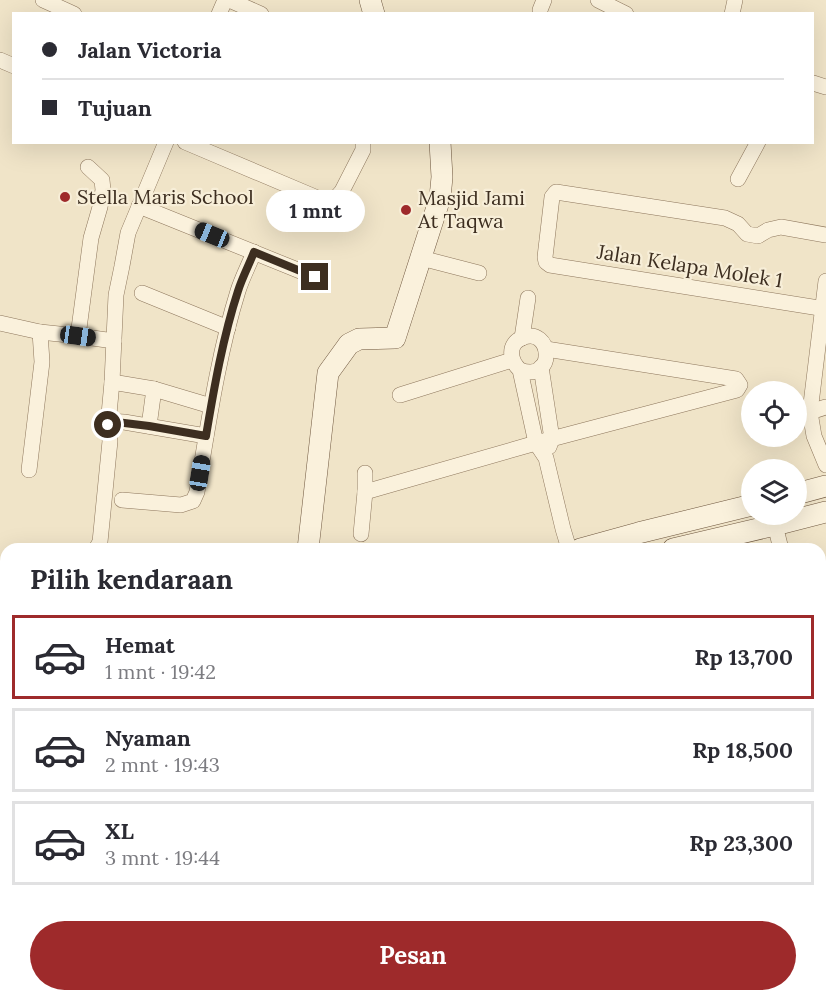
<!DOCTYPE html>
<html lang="id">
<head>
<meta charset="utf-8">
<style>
  body { margin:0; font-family:Lora,serif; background:#f7f7f7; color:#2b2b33; height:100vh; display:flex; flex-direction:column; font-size:22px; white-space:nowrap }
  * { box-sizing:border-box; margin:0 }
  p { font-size:20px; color:#7c7c81 }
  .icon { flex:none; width:33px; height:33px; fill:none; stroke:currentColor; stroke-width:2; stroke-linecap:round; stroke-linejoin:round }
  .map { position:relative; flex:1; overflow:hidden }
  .side { position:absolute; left:0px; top:543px; width:826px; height:459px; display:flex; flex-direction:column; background:#fff; border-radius:18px 18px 0 0; box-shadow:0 6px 24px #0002 }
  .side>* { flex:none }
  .guide { position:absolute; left:12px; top:12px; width:802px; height:132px; border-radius:0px; box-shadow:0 6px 24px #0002; display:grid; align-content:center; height:132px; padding:0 30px; background:#fff }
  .fabs { position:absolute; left:741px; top:381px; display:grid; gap:12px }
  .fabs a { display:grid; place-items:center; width:66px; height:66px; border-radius:50%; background:#fff; box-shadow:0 6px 24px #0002; font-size:30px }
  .end { position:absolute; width:27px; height:27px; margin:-14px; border:8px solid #3d2e20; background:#fff; box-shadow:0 0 0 3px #fff }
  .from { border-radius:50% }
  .bubble { position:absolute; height:42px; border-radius:21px; background:#fff; box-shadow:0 6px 24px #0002; font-size:20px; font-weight:700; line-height:42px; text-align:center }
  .car { position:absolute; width:18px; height:36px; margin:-18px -9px; border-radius:8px; box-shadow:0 0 4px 2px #0007; background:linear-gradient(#222 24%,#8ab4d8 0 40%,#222 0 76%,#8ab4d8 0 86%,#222 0) }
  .guide b { display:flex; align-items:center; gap:21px; height:57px; font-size:22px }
  .guide b+b { border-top:2px solid #e1e1e2 }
  .guide i { width:15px; height:15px; background:#2b2b33 }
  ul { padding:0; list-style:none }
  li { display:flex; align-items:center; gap:18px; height:84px; margin:0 12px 9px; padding:0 18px; border:3px solid #e1e1e2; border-radius:0px }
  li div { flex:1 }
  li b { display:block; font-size:22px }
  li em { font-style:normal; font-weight:700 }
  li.current { border-color:#9e2a2b }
  li>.icon { width:54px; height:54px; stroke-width:1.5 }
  h2 { padding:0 30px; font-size:27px; line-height:72px }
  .button { display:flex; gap:12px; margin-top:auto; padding:12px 30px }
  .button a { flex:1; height:69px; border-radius:36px; background:#9e2a2b; color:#fff; font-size:24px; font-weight:700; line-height:69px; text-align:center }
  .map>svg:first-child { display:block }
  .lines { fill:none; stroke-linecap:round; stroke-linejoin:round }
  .street-casing { stroke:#8d765c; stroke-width:16 }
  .secondary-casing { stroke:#6f573f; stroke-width:22 }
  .street { stroke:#faf1dc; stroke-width:15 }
  .secondary { stroke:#faf1dc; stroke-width:21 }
  .route { stroke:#3d2e20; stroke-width:8 }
  .poi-dot { fill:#9e2a2b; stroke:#f7eed8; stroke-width:2 }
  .labels { text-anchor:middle; stroke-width:4.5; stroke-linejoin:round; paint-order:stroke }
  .poi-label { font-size:20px; fill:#3d2e20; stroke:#f7eed8; text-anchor:start }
  .street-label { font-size:20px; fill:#3d2e20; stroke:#f7eed8 }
</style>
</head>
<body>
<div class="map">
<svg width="826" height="1002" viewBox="0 0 826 1002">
  <rect width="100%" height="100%" fill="#f0e4c8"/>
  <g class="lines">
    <g class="street-casing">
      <g id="street">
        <polyline points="43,0 74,14"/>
        <polyline points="229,0 261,14"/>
        <polyline points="598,0 626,14"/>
        <polyline points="540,10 544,0"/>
        <polyline points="219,14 225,0"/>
        <polyline points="732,14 735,0"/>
        <polyline points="0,60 14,66"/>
        <polyline points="813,83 826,87"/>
        <polyline points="185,142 327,202 334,200 342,191 363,150 363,142"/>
        <polyline points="738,179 758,142"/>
        <polyline points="139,206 315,277"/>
        <polyline points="826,235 781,227 768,230 758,236 747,234 738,224 725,218 556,192 552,197 545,257 546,262 550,265 826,309"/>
        <polyline points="421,258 479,273"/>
        <polyline points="826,281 810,412 814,436 826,465"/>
        <polyline points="142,293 228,328"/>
        <polyline points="0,323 40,332 78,336 91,238 100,207 103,190 102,180 88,167"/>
        <polyline points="78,336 114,341"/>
        <polyline points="522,338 528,298"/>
        <polyline points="541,367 552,439 549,447"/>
        <path d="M520,370C557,383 552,325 522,338C507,344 510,361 520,370L536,443L546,458L563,529L569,549"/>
        <polyline points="112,382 154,389 211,406"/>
        <polyline points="400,395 512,360"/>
        <polyline points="810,412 826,407"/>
        <polyline points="108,421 124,422 206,436"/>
        <polyline points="149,426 154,389"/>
        <polyline points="29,470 42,362 40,332"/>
        <polyline points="365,492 536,443 737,390 740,385 736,379 546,349"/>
        <path d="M122,500L181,505L193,501L197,492C208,426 218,355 238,291C242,278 249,265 254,252"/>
        <polyline points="775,525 781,549"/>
        <polyline points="361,534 365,492 365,473"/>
        <polyline points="96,549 100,542 110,441 108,425 112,382 116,295 122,266 128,233 166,142"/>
        <polyline points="820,603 826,609"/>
        <polyline points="820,653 826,647"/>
        <polyline points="820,668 826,678"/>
        <polyline points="820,732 826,729"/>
        <polyline points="820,817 826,814"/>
        <polyline points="820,903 826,900"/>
        <polyline points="820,989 826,986"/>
        <polyline points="260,996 261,1002"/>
        <polyline points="275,996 276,1002"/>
        <polyline points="511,996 512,1002"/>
        <polyline points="698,996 700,1002"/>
        <polyline points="217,1002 230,996"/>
        <polyline points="409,1002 422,996"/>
        <polyline points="621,1002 634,996"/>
        <polyline points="791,1002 805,996"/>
      </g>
    </g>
    <g class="secondary-casing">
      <g id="secondary">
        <polyline points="370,0 374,14"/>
        <polyline points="796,494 826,486"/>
        <polyline points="308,549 328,373 349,344 359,339 395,338 440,198 442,177 440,142"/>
        <polyline points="580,549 638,533 752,505"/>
        <polyline points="673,549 775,525 826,512"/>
        <polyline points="0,627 6,628"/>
        <polyline points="0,648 6,649"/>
      </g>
    </g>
    <use href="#street" class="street"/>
    <use href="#secondary" class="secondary"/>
  </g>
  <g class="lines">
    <path class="route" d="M108,425V421L149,426L206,436C214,388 223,337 238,291C242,278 249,265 254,252L315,277"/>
  </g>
  <g class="poi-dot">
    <circle cx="65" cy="197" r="6"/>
    <circle cx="406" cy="210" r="6"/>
  </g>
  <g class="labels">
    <g class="poi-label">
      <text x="77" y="204">Stella Maris School</text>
      <text x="418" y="205">Masjid Jami<tspan x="418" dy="23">At Taqwa</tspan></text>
    </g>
    <g class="street-label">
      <text transform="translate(690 266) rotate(9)" y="7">Jalan Kelapa Molek 1</text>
    </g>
  </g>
</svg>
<div class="fabs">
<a><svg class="icon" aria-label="locate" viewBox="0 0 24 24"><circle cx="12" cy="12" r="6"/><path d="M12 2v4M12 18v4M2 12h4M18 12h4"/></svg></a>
<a><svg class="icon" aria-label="layers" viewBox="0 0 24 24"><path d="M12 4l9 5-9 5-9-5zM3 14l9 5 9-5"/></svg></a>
</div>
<i class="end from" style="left:108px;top:425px"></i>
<i class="end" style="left:315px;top:277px"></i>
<div class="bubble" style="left:266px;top:190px;width:99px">1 mnt</div>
<i class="car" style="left:212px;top:235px;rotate:292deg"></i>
<i class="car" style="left:78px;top:336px;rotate:98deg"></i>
<i class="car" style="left:200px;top:473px;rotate:9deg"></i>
<div class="guide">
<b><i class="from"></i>Jalan Victoria</b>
<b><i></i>Tujuan</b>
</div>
<section class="side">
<h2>Pilih kendaraan</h2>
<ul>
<li class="current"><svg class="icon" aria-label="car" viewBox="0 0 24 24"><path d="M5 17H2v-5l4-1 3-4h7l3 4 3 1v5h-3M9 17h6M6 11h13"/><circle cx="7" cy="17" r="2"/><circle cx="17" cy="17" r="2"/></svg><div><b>Hemat</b><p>1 mnt · 19:42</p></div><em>Rp 13,700</em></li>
<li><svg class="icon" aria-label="car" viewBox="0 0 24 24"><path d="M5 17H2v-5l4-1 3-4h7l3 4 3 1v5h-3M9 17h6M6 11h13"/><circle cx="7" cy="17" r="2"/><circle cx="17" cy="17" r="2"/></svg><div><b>Nyaman</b><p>2 mnt · 19:43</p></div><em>Rp 18,500</em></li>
<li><svg class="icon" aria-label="car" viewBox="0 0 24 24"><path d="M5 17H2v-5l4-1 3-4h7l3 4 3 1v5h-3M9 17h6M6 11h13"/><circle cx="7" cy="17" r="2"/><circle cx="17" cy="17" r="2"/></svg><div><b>XL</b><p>3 mnt · 19:44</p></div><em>Rp 23,300</em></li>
</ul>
<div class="button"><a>Pesan</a></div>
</section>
</div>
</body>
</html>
